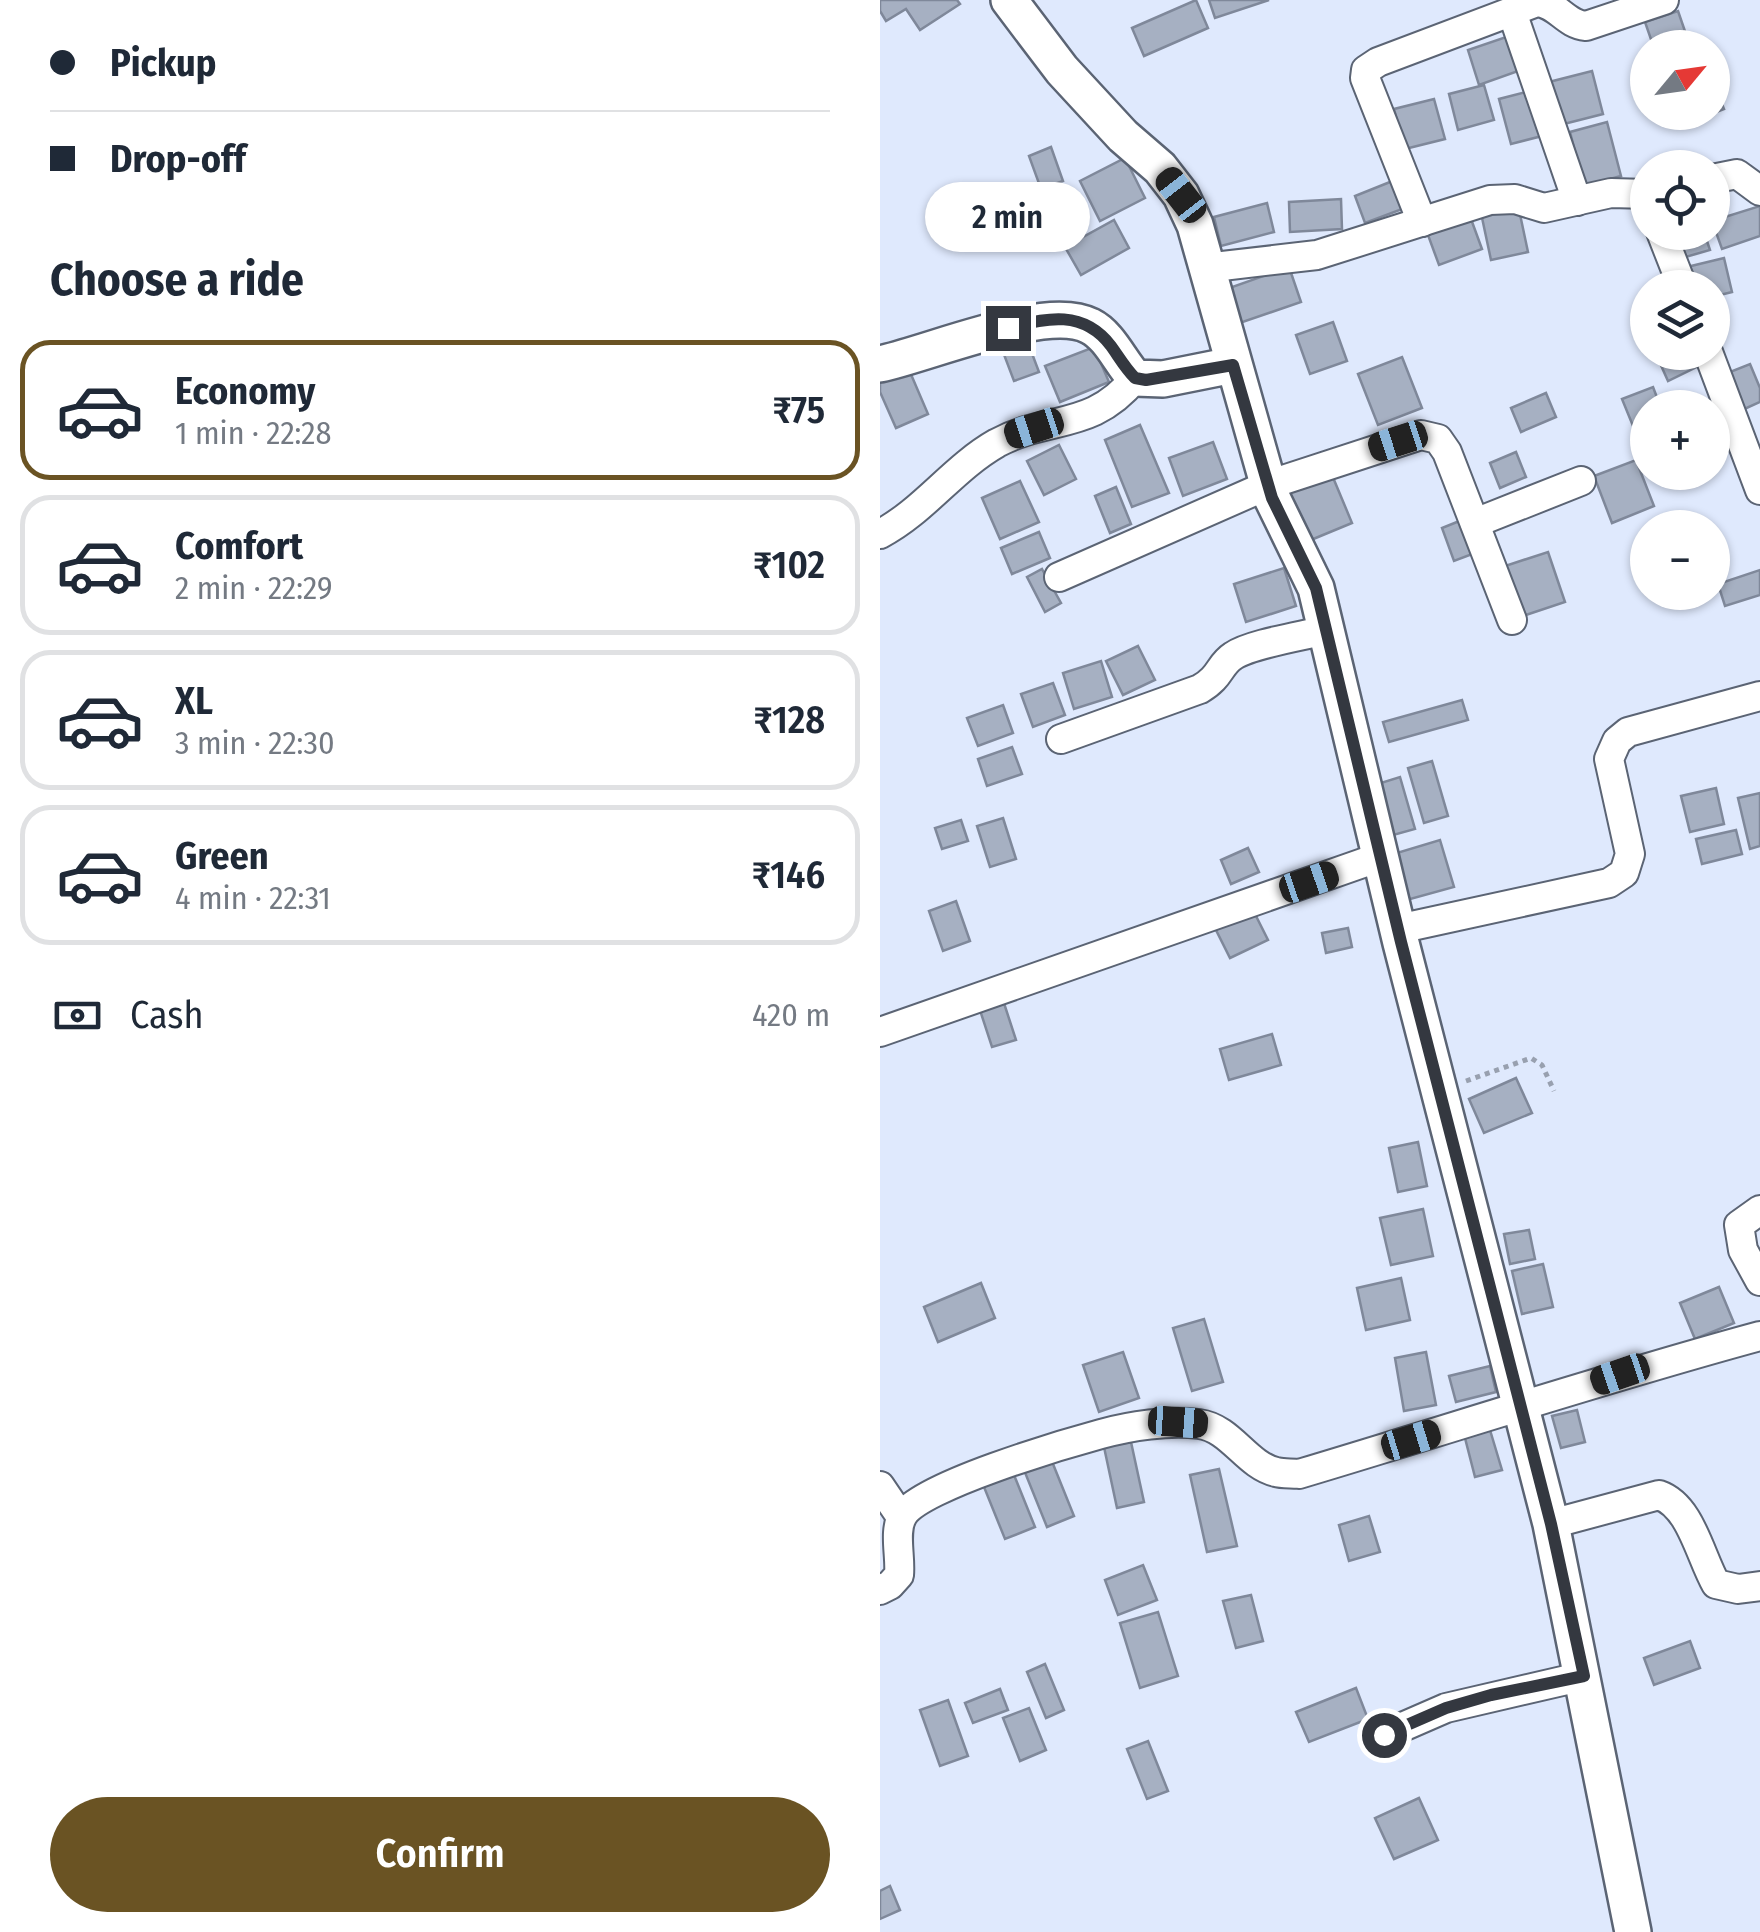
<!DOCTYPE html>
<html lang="en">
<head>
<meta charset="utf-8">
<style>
  body { margin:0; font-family:"Fira Sans Condensed",sans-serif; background:#f6f6f7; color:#1f2937; height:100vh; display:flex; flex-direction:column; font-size:38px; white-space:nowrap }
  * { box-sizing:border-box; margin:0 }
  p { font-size:32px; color:#747a83 }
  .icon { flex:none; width:55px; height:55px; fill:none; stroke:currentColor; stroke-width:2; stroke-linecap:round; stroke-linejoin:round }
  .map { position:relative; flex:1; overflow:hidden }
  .panel { display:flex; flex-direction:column; background:#fff; width:880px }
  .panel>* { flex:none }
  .banner { display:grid; align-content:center; height:220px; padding:0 50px; background:#fff }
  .needle { width:65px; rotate:61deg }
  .controls { position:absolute; left:750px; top:30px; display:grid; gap:20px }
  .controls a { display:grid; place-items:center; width:100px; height:100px; border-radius:50%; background:#fff; box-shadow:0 2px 8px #0004; font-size:50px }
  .end { position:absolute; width:45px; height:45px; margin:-22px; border:12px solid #343840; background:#fff; box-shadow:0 0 0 5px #fff }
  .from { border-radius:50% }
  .bubble { position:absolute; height:70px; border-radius:35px; background:#fff; box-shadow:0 2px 8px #0004; font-size:32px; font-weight:600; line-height:70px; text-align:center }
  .car { position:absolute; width:30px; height:60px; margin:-30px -15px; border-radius:12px; box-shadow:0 0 8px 2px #0007; background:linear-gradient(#222 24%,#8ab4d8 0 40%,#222 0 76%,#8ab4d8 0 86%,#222 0) }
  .banner b { display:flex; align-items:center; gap:35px; height:95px; font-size:38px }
  .banner b+b { border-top:2px solid #e0e1e3 }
  .banner i { width:25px; height:25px; background:#1f2937 }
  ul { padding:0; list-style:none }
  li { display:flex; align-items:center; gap:30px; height:140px; margin:0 20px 15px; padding:0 30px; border:5px solid #e0e1e3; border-radius:30px }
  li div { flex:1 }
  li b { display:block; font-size:38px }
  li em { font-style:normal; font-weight:600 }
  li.on { border-color:#6a5323 }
  li>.icon { width:90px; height:90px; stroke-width:1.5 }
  h2 { padding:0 50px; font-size:45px; line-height:120px }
  .pay { display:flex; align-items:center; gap:25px; height:110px; padding:0 50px; font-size:38px }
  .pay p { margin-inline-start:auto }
  .action { display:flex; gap:20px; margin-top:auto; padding:20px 50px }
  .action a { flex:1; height:115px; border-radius:60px; background:#6a5323; color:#fff; font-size:40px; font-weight:600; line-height:115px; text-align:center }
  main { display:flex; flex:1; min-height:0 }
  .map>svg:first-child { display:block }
  .building { fill:#a6b0c2; stroke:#7f889a; stroke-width:2.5 }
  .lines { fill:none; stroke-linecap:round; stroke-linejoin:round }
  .minor-casing { stroke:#5b6474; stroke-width:32 }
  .tertiary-casing { stroke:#5b6474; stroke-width:40 }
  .path { stroke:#98a0af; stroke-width:5; stroke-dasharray:5 5; stroke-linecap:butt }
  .minor { stroke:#fff; stroke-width:28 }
  .tertiary { stroke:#fff; stroke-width:35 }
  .route { stroke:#343840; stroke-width:12 }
</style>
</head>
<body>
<main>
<section class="panel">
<div class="banner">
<b><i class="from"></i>Pickup</b>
<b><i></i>Drop-off</b>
</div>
<h2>Choose a ride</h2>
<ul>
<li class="on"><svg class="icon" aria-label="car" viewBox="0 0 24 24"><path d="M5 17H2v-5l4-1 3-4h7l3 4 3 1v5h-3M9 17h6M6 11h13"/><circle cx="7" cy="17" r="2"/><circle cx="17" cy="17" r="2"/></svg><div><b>Economy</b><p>1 min · 22:28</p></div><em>₹75</em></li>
<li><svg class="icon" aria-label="car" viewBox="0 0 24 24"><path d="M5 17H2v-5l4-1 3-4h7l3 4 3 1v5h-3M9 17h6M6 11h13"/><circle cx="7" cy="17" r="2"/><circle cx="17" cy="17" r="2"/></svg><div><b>Comfort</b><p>2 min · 22:29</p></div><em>₹102</em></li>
<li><svg class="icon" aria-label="car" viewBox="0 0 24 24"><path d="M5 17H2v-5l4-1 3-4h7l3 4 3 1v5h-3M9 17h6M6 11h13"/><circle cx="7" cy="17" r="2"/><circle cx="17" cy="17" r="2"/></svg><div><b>XL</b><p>3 min · 22:30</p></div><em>₹128</em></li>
<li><svg class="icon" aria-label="car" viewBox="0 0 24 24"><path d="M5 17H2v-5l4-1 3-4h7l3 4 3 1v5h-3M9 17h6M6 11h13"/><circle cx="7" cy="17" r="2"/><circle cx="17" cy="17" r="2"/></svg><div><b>Green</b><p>4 min · 22:31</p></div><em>₹146</em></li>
</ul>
<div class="pay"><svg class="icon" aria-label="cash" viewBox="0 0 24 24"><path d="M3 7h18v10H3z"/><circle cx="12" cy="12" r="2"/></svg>Cash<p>420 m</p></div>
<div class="action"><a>Confirm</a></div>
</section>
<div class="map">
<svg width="880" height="1932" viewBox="0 0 880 1932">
  <rect width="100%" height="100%" fill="#dfe9fd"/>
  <g class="building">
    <polygon points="0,0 77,0 80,4 40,30 26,9 6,21 0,11"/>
    <polygon points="316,0 328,28 264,56 252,28"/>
    <polygon points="329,0 389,0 335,18"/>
    <polygon points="798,11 808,40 787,48 774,48 765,22"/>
    <polygon points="629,36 641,70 599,85 588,50"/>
    <polygon points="712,71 723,114 680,125 669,82"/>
    <polygon points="832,80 844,109 798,127 793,112 832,112"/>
    <polygon points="604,85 614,120 578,130 569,94"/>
    <polygon points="650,91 662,136 631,144 619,99"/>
    <polygon points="554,99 565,139 525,149 514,109"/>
    <polygon points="727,122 741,176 704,186 690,132"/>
    <polygon points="171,147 183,181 161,189 149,156"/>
    <polygon points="245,158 265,198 220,221 200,181"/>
    <polygon points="515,180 525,208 485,223 475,196"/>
    <polygon points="461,199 462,229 410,232 409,202"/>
    <polygon points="387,203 394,232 341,246 334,217"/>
    <polygon points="638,205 648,252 611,260 601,213"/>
    <polygon points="880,206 880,236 842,249 832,221"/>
    <polygon points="591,219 602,249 559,265 548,235"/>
    <polygon points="234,220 249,248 201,275 185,247"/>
    <polygon points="794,232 824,232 830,250 802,258"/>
    <polygon points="844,258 852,292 832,297 832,288 812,288 807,267"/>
    <polygon points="409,267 421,302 351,326 338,292"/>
    <polygon points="453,322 467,361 430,374 416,335"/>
    <polygon points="142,327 159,372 134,381 117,336"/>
    <polygon points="214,347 229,382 180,402 165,366"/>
    <polygon points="775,352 823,352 827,362 788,381"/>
    <polygon points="522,357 542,408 498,425 478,374"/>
    <polygon points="870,364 880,388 880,402 860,411 845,374"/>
    <polygon points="27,365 48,414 16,428 0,392 0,377"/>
    <polygon points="773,387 781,408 768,408 768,445 762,448 742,399"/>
    <polygon points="666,393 676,417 641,432 631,408"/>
    <polygon points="260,425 289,493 252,507 225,440"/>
    <polygon points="333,442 347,479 303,496 289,458"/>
    <polygon points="179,445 196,479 164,495 147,461"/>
    <polygon points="636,452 646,477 620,488 610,463"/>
    <polygon points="756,460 774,506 732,523 714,476"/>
    <polygon points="452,475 472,523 426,542 406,494"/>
    <polygon points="140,481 159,522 120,539 102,498"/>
    <polygon points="236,487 251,524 230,533 215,496"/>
    <polygon points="582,520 595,553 574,561 562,528"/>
    <polygon points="159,532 170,558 132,574 121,548"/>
    <polygon points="668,552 685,602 640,617 622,567"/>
    <polygon points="404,568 416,606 366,622 354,584"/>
    <polygon points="162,569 181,603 165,612 147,577"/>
    <polygon points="880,570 880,595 845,606 838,584"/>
    <polygon points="258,646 275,680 243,695 226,661"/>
    <polygon points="221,661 232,697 194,709 183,673"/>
    <polygon points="173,683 185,715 153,727 141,694"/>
    <polygon points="582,700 588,720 509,742 503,722"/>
    <polygon points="123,705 133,733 98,746 87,718"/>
    <polygon points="132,747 142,774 107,786 98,759"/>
    <polygon points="552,761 568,816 544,823 528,768"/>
    <polygon points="520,777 535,829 506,837 491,786"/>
    <polygon points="836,788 844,824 810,832 801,796"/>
    <polygon points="880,793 880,846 870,849 858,798"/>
    <polygon points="123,818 136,859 110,867 97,826"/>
    <polygon points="81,820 88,841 62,849 55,828"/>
    <polygon points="856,830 862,854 822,864 816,839"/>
    <polygon points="560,840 574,887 523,901 510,855"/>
    <polygon points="368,848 379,872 351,884 341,860"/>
    <polygon points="76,901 90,941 63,951 49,911"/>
    <polygon points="372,908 388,940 350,958 334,926"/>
    <polygon points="468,928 472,947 446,953 442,933"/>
    <polygon points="122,997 136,1040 112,1047 98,1004"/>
    <polygon points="392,1034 401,1065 349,1080 340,1049"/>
    <polygon points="636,1078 652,1113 604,1133 589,1099"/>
    <polygon points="538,1142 547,1186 518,1192 509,1148"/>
    <polygon points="543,1209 553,1256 511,1265 500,1218"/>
    <polygon points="649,1230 655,1259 630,1264 624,1234"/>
    <polygon points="663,1264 673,1307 642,1314 632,1271"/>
    <polygon points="521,1278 530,1320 486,1330 477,1288"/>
    <polygon points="101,1283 115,1318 58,1342 44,1307"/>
    <polygon points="839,1287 854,1323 815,1339 800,1303"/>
    <polygon points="324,1319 343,1382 312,1391 293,1328"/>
    <polygon points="243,1352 259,1398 219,1412 203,1365"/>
    <polygon points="546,1352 556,1405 524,1411 515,1358"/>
    <polygon points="610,1366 616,1392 576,1402 569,1376"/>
    <polygon points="697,1410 705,1442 681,1448 672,1416"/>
    <polygon points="610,1430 622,1470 595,1477 585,1438"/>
    <polygon points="251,1442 264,1502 237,1508 224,1447"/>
    <polygon points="171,1459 194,1516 167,1527 144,1470"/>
    <polygon points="339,1469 357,1546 327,1552 310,1475"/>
    <polygon points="132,1470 155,1527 125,1539 102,1482"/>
    <polygon points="489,1516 500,1552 469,1561 459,1525"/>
    <polygon points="263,1565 277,1600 238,1615 225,1580"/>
    <polygon points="371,1595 383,1641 356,1648 343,1601"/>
    <polygon points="278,1612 298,1676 260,1688 240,1623"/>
    <polygon points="810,1641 820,1668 774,1685 764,1658"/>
    <polygon points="165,1664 184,1710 166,1718 147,1672"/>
    <polygon points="476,1688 488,1719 429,1742 416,1712"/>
    <polygon points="120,1689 128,1710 93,1723 85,1703"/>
    <polygon points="68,1700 88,1756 60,1766 40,1710"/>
    <polygon points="149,1708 166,1750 140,1761 123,1718"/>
    <polygon points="268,1741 288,1791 267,1799 247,1749"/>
    <polygon points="539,1798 558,1840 514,1859 495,1818"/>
    <polygon points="10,1886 20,1910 0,1919 0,1891"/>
  </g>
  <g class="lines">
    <g class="minor-casing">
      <g id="minor">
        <polyline points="632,12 697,201"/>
        <polyline points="832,179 857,174 880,191"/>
        <path d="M542,222L485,78L486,70L498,62L657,2C678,4 685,24 706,26L784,0"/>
        <polyline points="781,232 803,288"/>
        <polyline points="325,268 437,255 610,200 635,199 664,208 731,193 768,194"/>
        <polyline points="828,352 880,490"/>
        <polyline points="595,523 701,481"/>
        <path d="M0,534C44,511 73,468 117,443C169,415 212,431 255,378"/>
        <polyline points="179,577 388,485 541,435 558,439 567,452 632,620"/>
        <path d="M181,739L320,689C341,677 339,665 353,656C370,644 423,636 446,630"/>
        <polyline points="518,929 729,883 744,873 750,854 729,759 737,741 748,732 880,696"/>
        <polyline points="0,1032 500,857"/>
        <polyline points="880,1210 859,1225 863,1250 880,1281"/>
        <polyline points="0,1486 21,1517"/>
        <path d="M671,1524L779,1495C811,1506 820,1556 836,1584L858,1589L880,1586"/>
        <path d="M0,1590L10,1585L19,1575C21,1556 13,1531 23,1515C41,1486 184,1444 221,1434C250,1426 289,1420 319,1424C351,1428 366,1465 396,1472C403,1474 412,1473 419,1474C573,1428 725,1378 880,1336"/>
        <polyline points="504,1735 566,1708 704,1676"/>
      </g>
    </g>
    <g class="tertiary-casing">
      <g id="tertiary">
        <polyline points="129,0 182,70 243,136 280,168 301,195 315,225 392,498 436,588 521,943 671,1524 753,1932"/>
        <path d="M0,364C51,353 167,303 210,326C230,336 240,362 255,378L283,379L353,365"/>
      </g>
    </g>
    <polyline class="path" points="586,1081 651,1058 662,1065 674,1091"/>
    <use href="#minor" class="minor"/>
    <use href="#tertiary" class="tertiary"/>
  </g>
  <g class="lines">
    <path class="route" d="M128,328C167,317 204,310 231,346C239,357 245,368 255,378L266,380L353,365L392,498L436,588L521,942L671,1524L704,1676L611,1695L566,1708L504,1735"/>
  </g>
</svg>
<div class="controls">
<a><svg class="needle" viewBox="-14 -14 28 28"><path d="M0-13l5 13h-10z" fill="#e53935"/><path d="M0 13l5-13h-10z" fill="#747a83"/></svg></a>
<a><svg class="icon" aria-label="locate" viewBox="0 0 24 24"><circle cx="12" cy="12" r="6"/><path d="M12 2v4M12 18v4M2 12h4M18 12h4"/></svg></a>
<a><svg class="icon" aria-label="layers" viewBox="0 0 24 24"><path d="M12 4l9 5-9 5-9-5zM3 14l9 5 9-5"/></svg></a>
<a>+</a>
<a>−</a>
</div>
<i class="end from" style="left:504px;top:1735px"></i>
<i class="end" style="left:128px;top:328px"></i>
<div class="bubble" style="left:45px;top:182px;width:165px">2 min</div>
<i class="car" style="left:301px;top:195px;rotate:322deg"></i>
<i class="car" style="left:154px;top:428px;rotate:252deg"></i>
<i class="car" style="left:518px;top:441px;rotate:252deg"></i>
<i class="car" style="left:429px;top:882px;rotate:71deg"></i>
<i class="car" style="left:740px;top:1374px;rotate:251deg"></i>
<i class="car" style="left:298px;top:1422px;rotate:94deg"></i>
<i class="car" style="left:531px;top:1440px;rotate:73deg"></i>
</div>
</main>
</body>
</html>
